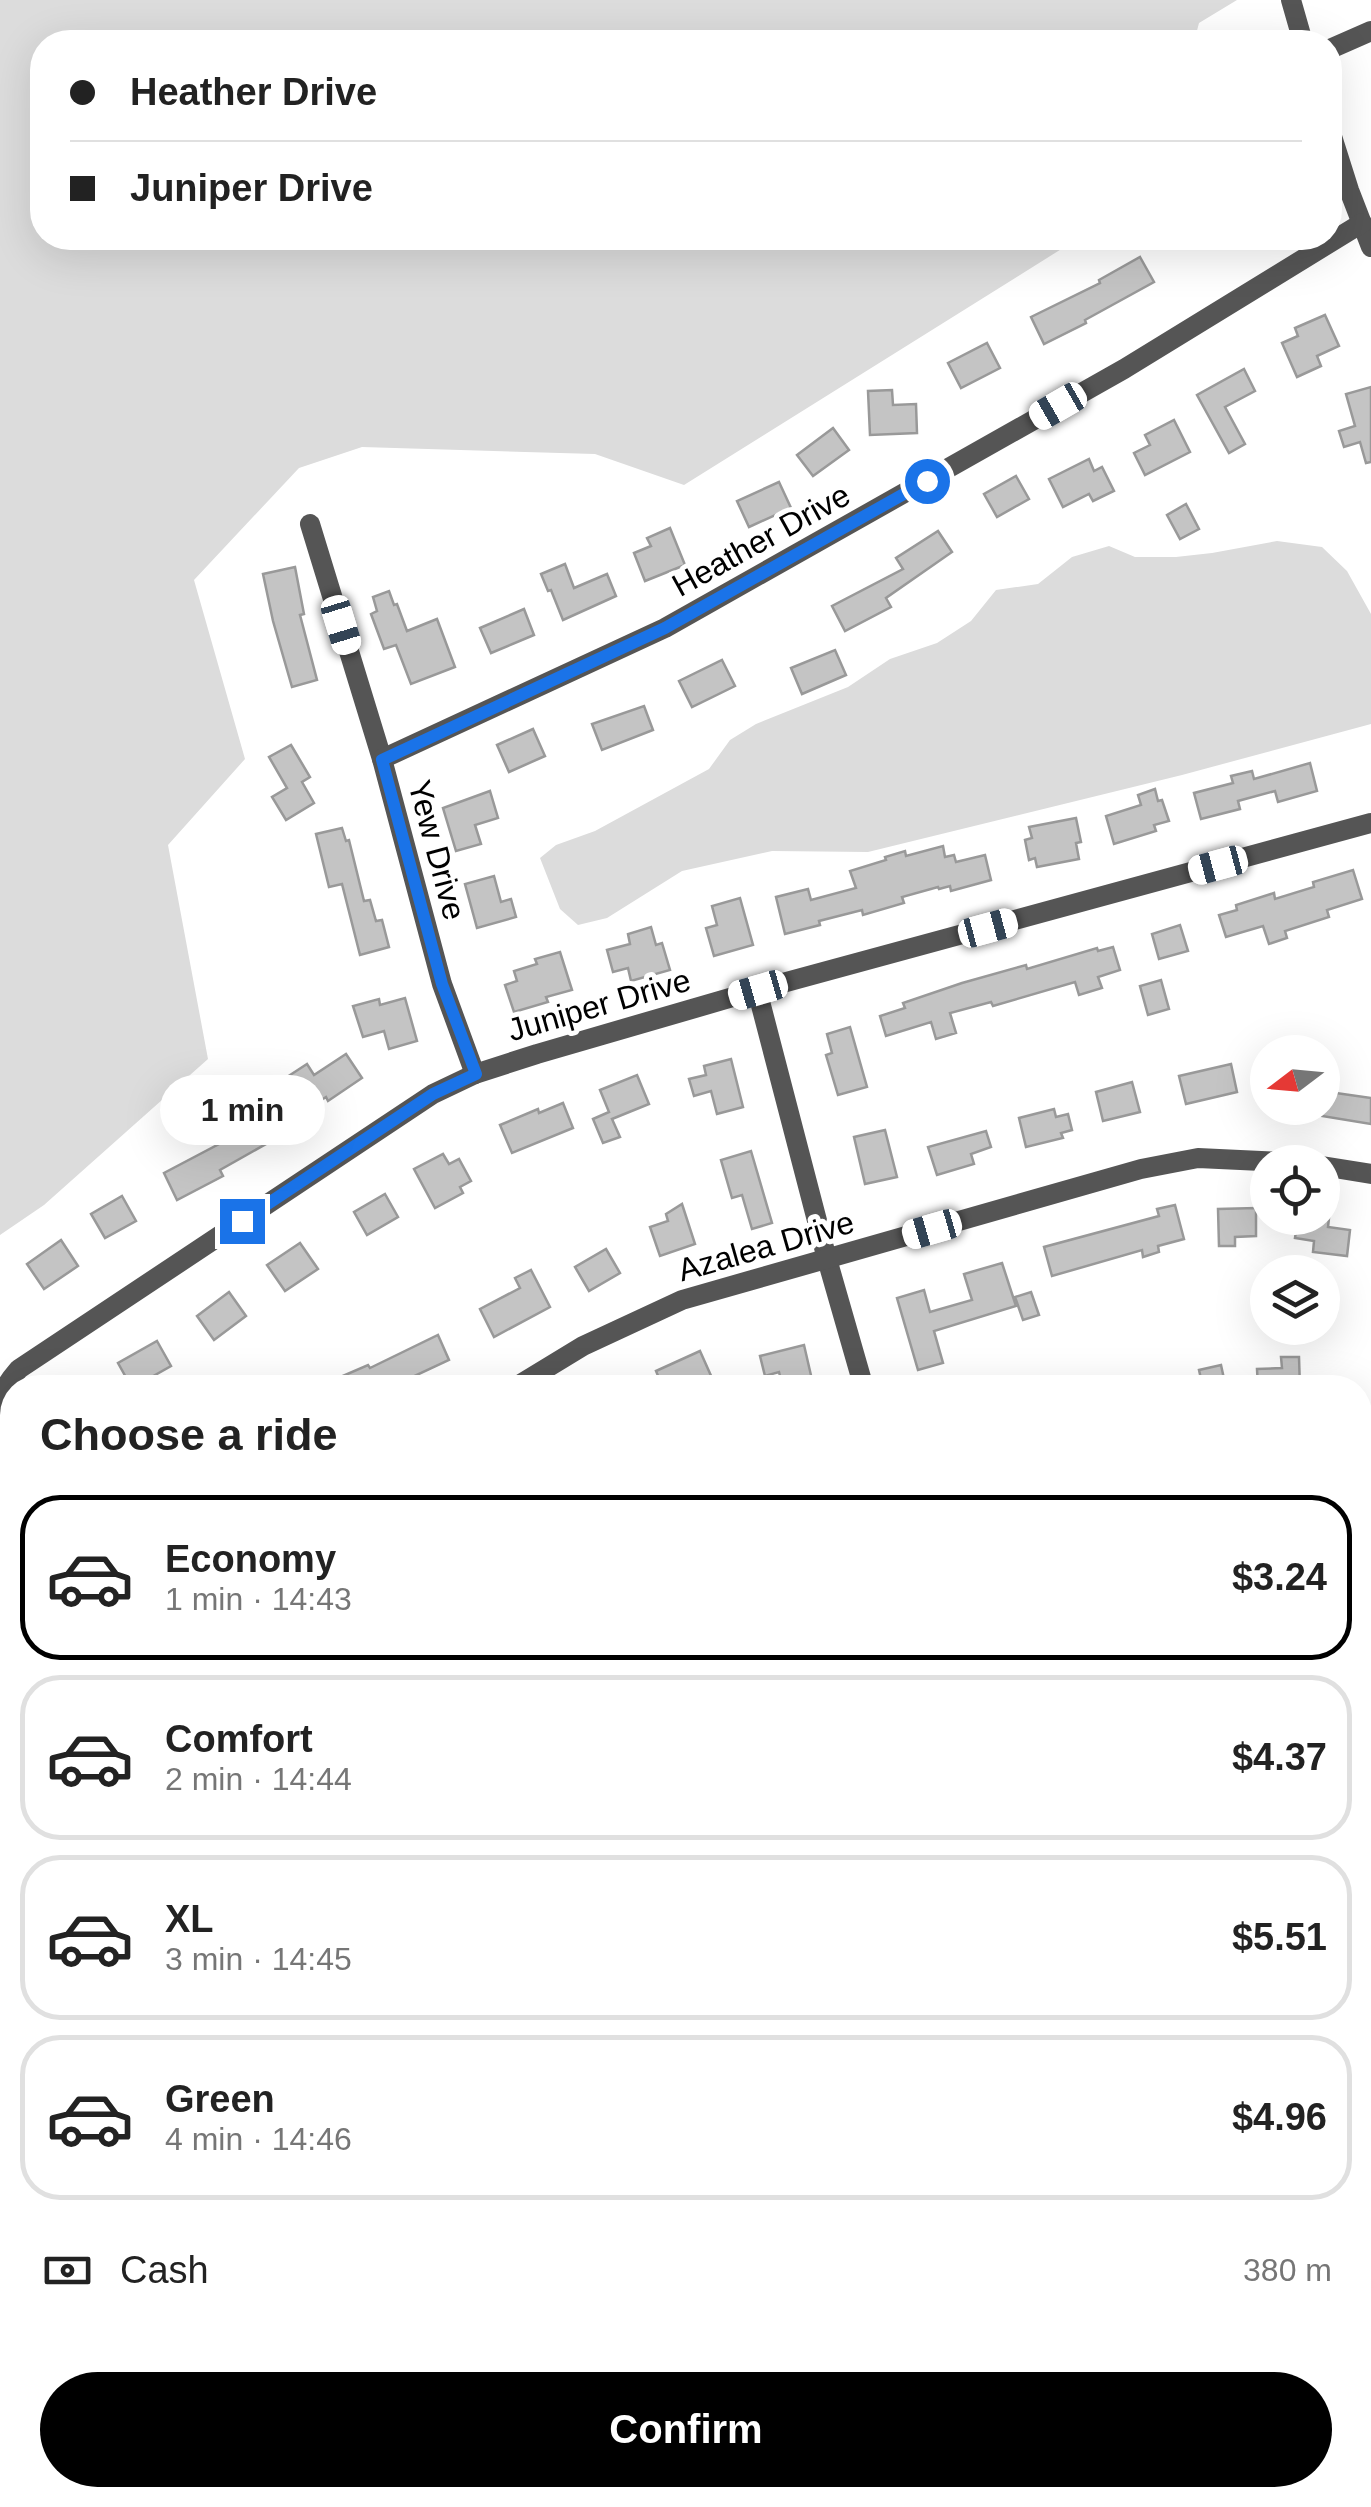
<!DOCTYPE html>
<html lang="en">
<head>
<meta charset="utf-8">
<style>
  body { margin:0; font-family:Arial,sans-serif; background:#f2f2f2; color:#222; height:100vh; display:flex; flex-direction:column; font-size:38px; white-space:nowrap }
  * { box-sizing:border-box; margin:0 }
  p { font-size:32px; color:#767676 }
  .icon { flex:none; width:55px; height:55px; fill:none; stroke:currentColor; stroke-width:2; stroke-linecap:round; stroke-linejoin:round }
  .map { position:relative; flex:1; overflow:hidden }
  .sheet { position:absolute; left:0px; top:1375px; width:1372px; height:1132px; display:flex; flex-direction:column; background:#fff; border-radius:40px 40px 0 0; box-shadow:0 10px 40px #0002 }
  .sheet>* { flex:none }
  .hud { position:absolute; left:30px; top:30px; width:1312px; height:220px; border-radius:40px; box-shadow:0 10px 40px #0002; display:grid; align-content:center; height:220px; padding:0 40px; background:#fff }
  .needle { width:65px; rotate:254deg }
  .controls { position:absolute; left:1250px; top:1035px; display:grid; gap:20px }
  .controls a { display:grid; place-items:center; width:90px; height:90px; border-radius:50%; background:#fff; box-shadow:0 10px 40px #0002; font-size:50px }
  .end { position:absolute; width:45px; height:45px; margin:-22px; border:12px solid #1a73e8; background:#fff; box-shadow:0 0 0 5px #fff }
  .from { border-radius:50% }
  .bubble { position:absolute; height:70px; border-radius:35px; background:#fff; box-shadow:0 10px 40px #0002; font-size:32px; font-weight:700; line-height:70px; text-align:center }
  .car { position:absolute; width:30px; height:60px; margin:-30px -15px; border-radius:12px; box-shadow:0 0 8px 2px #0007; background:linear-gradient(#fff 24%,#345 0 40%,#fff 0 76%,#345 0 86%,#fff 0) }
  .hud b { display:flex; align-items:center; gap:35px; height:95px; font-size:38px }
  .hud b+b { border-top:2px solid #e0e0e0 }
  .hud i { width:25px; height:25px; background:#222 }
  ul { padding:0; list-style:none }
  li { display:flex; align-items:center; gap:30px; height:165px; margin:0 20px 15px; padding:0 20px; border:5px solid #e0e0e0; border-radius:40px }
  li div { flex:1 }
  li b { display:block; font-size:38px }
  li em { font-style:normal; font-weight:700 }
  li.on { border-color:#000 }
  li>.icon { width:90px; height:90px; stroke-width:1.5 }
  h2 { padding:0 40px; font-size:45px; line-height:120px }
  .pay { display:flex; align-items:center; gap:25px; height:110px; padding:0 40px; font-size:38px }
  .pay p { margin-inline-start:auto }
  .button { display:flex; gap:20px; margin-top:auto; padding:20px 40px }
  .button a { flex:1; height:115px; border-radius:60px; background:#000; color:#fff; font-size:40px; font-weight:700; line-height:115px; text-align:center }
  .map>svg:first-child { display:block }
  .green { fill:#dcdcdc }
  .building { fill:#c4c4c4; stroke:#999; stroke-width:2.5 }
  .lines { fill:none; stroke-linecap:round; stroke-linejoin:round }
  .major-casing { stroke:#dbdbdb; stroke-width:30 }
  .minor { stroke:#555; stroke-width:20 }
  .major { stroke:#000; stroke-width:25 }
  .route { stroke:#1a73e8; stroke-width:12 }
  .labels { text-anchor:middle; stroke-width:10; stroke-linejoin:round; paint-order:stroke }
  .street-label { font-size:32px; fill:#000; stroke:#fff }
</style>
</head>
<body>
<div class="map">
<svg width="1371" height="2507" viewBox="0 0 1371 2507">
  <rect width="100%" height="100%" fill="#fff"/>
  <g class="green">
    <polygon points="0,0 1237,0 1199,23 1194,42 42,42 42,238 1079,238 684,485 595,454 362,447 299,468 194,580 245,759 168,845 208,1059 44,1205 0,1235"/>
    <polygon points="1277,541 1322,547 1347,571 1371,614 1371,724 1182,775 868,852 772,851 682,871 607,918 578,925 560,909 540,858 556,845 595,831 709,769 730,740 756,724 848,687 890,659 937,643 971,621 996,590 1038,584 1072,557 1109,546 1135,557 1176,557 1212,553"/>
    <polygon points="1371,2060 1371,2298 1360,2306 1360,2065"/>
  </g>
  <g class="building">
    <polygon points="1140,257 1154,282 1085,320 1086,323 1044,344 1031,317 1100,283 1099,280"/>
    <polygon points="1325,315 1339,346 1317,356 1321,366 1297,377 1282,343 1298,336 1295,328"/>
    <polygon points="987,343 1000,368 961,388 948,363"/>
    <polygon points="1244,369 1255,391 1225,407 1245,444 1229,453 1197,395"/>
    <polygon points="1371,387 1371,462 1366,463 1360,442 1344,447 1339,431 1355,426 1346,394"/>
    <polygon points="892,390 893,405 916,404 917,433 870,435 868,391"/>
    <polygon points="1174,420 1190,452 1145,475 1134,453 1150,445 1145,435"/>
    <polygon points="833,428 849,450 813,476 797,455"/>
    <polygon points="1089,459 1094,471 1102,467 1114,491 1093,501 1089,494 1063,507 1049,479"/>
    <polygon points="1016,476 1029,499 997,517 984,494"/>
    <polygon points="779,482 791,508 749,527 737,501"/>
    <polygon points="1186,504 1199,529 1180,539 1167,515"/>
    <polygon points="670,528 685,565 645,581 634,553 651,546 647,538"/>
    <polygon points="938,531 952,552 886,598 891,607 845,631 832,606 903,569 896,558"/>
    <polygon points="565,564 574,588 607,574 616,596 563,620 551,590 548,591 541,574"/>
    <polygon points="295,567 304,614 300,615 317,680 292,687 273,621 263,574"/>
    <polygon points="389,591 394,605 397,604 407,631 437,619 455,667 411,684 396,645 384,649 371,614 377,611 373,597"/>
    <polygon points="524,609 534,635 491,653 480,628"/>
    <polygon points="835,650 846,675 802,694 791,668"/>
    <polygon points="722,660 735,686 692,707 679,681"/>
    <polygon points="644,706 653,730 602,750 592,724"/>
    <polygon points="533,729 545,756 509,772 497,745"/>
    <polygon points="291,745 310,777 302,782 314,803 286,820 272,797 287,788 269,757"/>
    <polygon points="1310,763 1317,791 1278,802 1275,791 1238,801 1240,809 1201,819 1194,793 1233,783 1231,776 1252,771 1254,779"/>
    <polygon points="1155,789 1158,801 1162,800 1169,821 1154,825 1156,831 1114,844 1106,816 1141,805 1138,795"/>
    <polygon points="490,791 498,818 475,825 481,844 456,851 443,808"/>
    <polygon points="1076,818 1081,842 1076,843 1079,859 1037,867 1035,858 1029,860 1025,840 1032,838 1029,827"/>
    <polygon points="342,828 346,841 349,840 364,901 370,900 376,921 382,920 389,947 360,955 342,884 329,887 316,834"/>
    <polygon points="943,846 945,857 954,855 956,862 985,855 991,880 951,891 950,886 939,889 938,887 902,897 904,903 863,915 862,910 819,921 820,925 785,934 776,897 808,889 811,900 856,888 850,871 886,860 885,857 905,851 906,856"/>
    <polygon points="1353,870 1362,899 1327,910 1329,917 1285,931 1287,938 1269,944 1263,926 1226,937 1219,915 1237,910 1236,905 1274,893 1275,899 1314,887 1313,882"/>
    <polygon points="494,876 501,902 511,899 516,917 477,928 465,884"/>
    <polygon points="740,898 753,945 714,956 706,928 717,925 712,906"/>
    <polygon points="1180,925 1188,951 1159,959 1152,934"/>
    <polygon points="651,927 656,945 662,943 670,970 631,981 628,968 613,972 607,950 630,944 628,934"/>
    <polygon points="1113,947 1120,970 1098,977 1102,988 1079,995 1075,982 993,1006 991,1002 950,1013 956,1033 936,1039 931,1022 886,1036 880,1016 905,1008 903,1003 962,983 1026,965 1027,969 1097,948 1098,951"/>
    <polygon points="560,952 572,990 546,997 548,1002 514,1012 505,985 517,981 514,971 537,964 535,959"/>
    <polygon points="1161,980 1169,1009 1148,1015 1140,986"/>
    <polygon points="405,998 417,1041 389,1049 384,1031 363,1037 353,1006 379,999 380,1005"/>
    <polygon points="850,1027 867,1087 838,1095 826,1055 832,1053 827,1034"/>
    <polygon points="346,1054 362,1078 328,1101 326,1097 278,1128 282,1135 220,1170 223,1176 177,1200 164,1173 236,1135 232,1129 266,1110 269,1115 301,1097 287,1077 307,1064 314,1075"/>
    <polygon points="731,1059 743,1107 717,1114 711,1091 694,1096 689,1079 706,1075 704,1066"/>
    <polygon points="1231,1064 1237,1092 1186,1104 1179,1076"/>
    <polygon points="637,1075 649,1104 612,1119 620,1137 603,1143 593,1119 609,1112 600,1090"/>
    <polygon points="1132,1082 1140,1112 1103,1121 1096,1092"/>
    <polygon points="1322,1091 1371,1098 1371,1124 1322,1116"/>
    <polygon points="563,1103 573,1128 512,1153 500,1125 538,1109 539,1113"/>
    <polygon points="1054,1109 1056,1117 1068,1114 1072,1130 1061,1133 1063,1138 1026,1147 1019,1118"/>
    <polygon points="885,1130 897,1177 865,1184 854,1137"/>
    <polygon points="986,1131 991,1147 971,1154 974,1164 937,1175 928,1147"/>
    <polygon points="751,1151 772,1223 752,1229 742,1195 732,1198 721,1160"/>
    <polygon points="443,1154 449,1164 459,1159 471,1181 460,1187 463,1193 435,1208 414,1169"/>
    <polygon points="385,1194 398,1217 367,1235 354,1212"/>
    <polygon points="122,1196 136,1221 105,1238 91,1214"/>
    <polygon points="682,1204 695,1244 660,1256 650,1227 668,1221 666,1214"/>
    <polygon points="1175,1205 1184,1239 1158,1246 1159,1252 1143,1257 1142,1250 1052,1276 1044,1247 1159,1216 1157,1209"/>
    <polygon points="1256,1208 1256,1236 1235,1237 1235,1246 1219,1246 1218,1209"/>
    <polygon points="1298,1218 1329,1218 1328,1227 1350,1230 1347,1256 1313,1252 1314,1241 1295,1238"/>
    <polygon points="61,1240 78,1266 44,1289 27,1264"/>
    <polygon points="300,1243 318,1269 285,1291 267,1265"/>
    <polygon points="606,1249 620,1273 589,1291 575,1267"/>
    <polygon points="1002,1263 1016,1306 934,1331 943,1363 918,1370 897,1298 924,1290 930,1312 972,1300 964,1274"/>
    <polygon points="531,1270 550,1307 494,1337 480,1309 520,1288 515,1278"/>
    <polygon points="229,1292 246,1316 214,1340 197,1316"/>
    <polygon points="1031,1292 1039,1315 1023,1320 1015,1297"/>
    <polygon points="438,1335 449,1360 389,1388 315,1388 368,1365 370,1368"/>
    <polygon points="157,1341 171,1366 132,1388 118,1363"/>
    <polygon points="804,1345 813,1384 798,1388 783,1388 779,1372 765,1376 760,1356"/>
    <polygon points="700,1351 712,1378 693,1388 663,1388 656,1371"/>
    <polygon points="1281,1357 1299,1357 1300,1388 1258,1388 1257,1369 1282,1368"/>
    <polygon points="1221,1365 1226,1388 1203,1388 1199,1370"/>
  </g>
  <g class="lines">
    <g class="major-casing">
      <g id="major">
        <polyline points="1360,1859 1371,1846"/>
        <polyline points="350,2507 375,2495"/>
      </g>
    </g>
    <g class="minor">
      <polyline points="1291,0 1303,42"/>
      <polyline points="1330,49 1371,31"/>
      <polyline points="1330,130 1349,190 1371,247"/>
      <polyline points="310,524 382,759 442,984 475,1074"/>
      <polyline points="382,759 665,628 1124,369 1362,223"/>
      <polyline points="757,990 827,1259 864,1388"/>
      <polyline points="1322,1166 1371,1174"/>
      <polyline points="514,1388 583,1346 682,1300 1141,1169 1198,1158 1285,1162"/>
      <path d="M12,1473C2,1448 0,1416 5,1390C7,1382 14,1375 19,1369L433,1094L475,1074L537,1054L757,990L1371,823"/>
      <polyline points="1360,1481 1371,1490"/>
      <polyline points="0,1628 12,1621"/>
      <polyline points="1360,1778 1371,1787"/>
      <polyline points="1360,1814 1371,1823"/>
      <polyline points="0,1959 12,1954"/>
      <polyline points="0,2298 12,2295"/>
      <polyline points="1360,2446 1371,2440"/>
      <polyline points="954,2495 959,2507"/>
      <polyline points="1329,2507 1331,2495"/>
    </g>
    <use href="#major" class="major"/>
  </g>
  <g class="lines">
    <polyline class="route" points="242,1221 433,1094 476,1074 442,984 382,760 665,628 927,481"/>
  </g>
  <g class="labels">
    <g class="street-label">
      <text transform="translate(761 540) rotate(-29)" y="11">Heather Drive</text>
      <text transform="translate(437 850) rotate(75)" y="11">Yew Drive</text>
      <text transform="translate(599 1005) rotate(-16)" y="11">Juniper Drive</text>
      <text transform="translate(766 1246) rotate(-16)" y="11">Azalea Drive</text>
    </g>
  </g>
</svg>
<div class="controls">
<a><svg class="needle" viewBox="-14 -14 28 28"><path d="M0-13l5 13h-10z" fill="#e53935"/><path d="M0 13l5-13h-10z" fill="#767676"/></svg></a>
<a><svg class="icon" aria-label="locate" viewBox="0 0 24 24"><circle cx="12" cy="12" r="6"/><path d="M12 2v4M12 18v4M2 12h4M18 12h4"/></svg></a>
<a><svg class="icon" aria-label="layers" viewBox="0 0 24 24"><path d="M12 4l9 5-9 5-9-5zM3 14l9 5 9-5"/></svg></a>
</div>
<i class="end from" style="left:927px;top:481px"></i>
<i class="end" style="left:242px;top:1221px"></i>
<div class="bubble" style="left:160px;top:1075px;width:165px">1 min</div>
<i class="car" style="left:1058px;top:406px;rotate:240deg"></i>
<i class="car" style="left:341px;top:625px;rotate:163deg"></i>
<i class="car" style="left:1218px;top:865px;rotate:255deg"></i>
<i class="car" style="left:988px;top:928px;rotate:75deg"></i>
<i class="car" style="left:758px;top:990px;rotate:254deg"></i>
<i class="car" style="left:932px;top:1229px;rotate:254deg"></i>
<div class="hud">
<b><i class="from"></i>Heather Drive</b>
<b><i></i>Juniper Drive</b>
</div>
<section class="sheet">
<h2>Choose a ride</h2>
<ul>
<li class="on"><svg class="icon" aria-label="car" viewBox="0 0 24 24"><path d="M5 17H2v-5l4-1 3-4h7l3 4 3 1v5h-3M9 17h6M6 11h13"/><circle cx="7" cy="17" r="2"/><circle cx="17" cy="17" r="2"/></svg><div><b>Economy</b><p>1 min · 14:43</p></div><em>$3.24</em></li>
<li><svg class="icon" aria-label="car" viewBox="0 0 24 24"><path d="M5 17H2v-5l4-1 3-4h7l3 4 3 1v5h-3M9 17h6M6 11h13"/><circle cx="7" cy="17" r="2"/><circle cx="17" cy="17" r="2"/></svg><div><b>Comfort</b><p>2 min · 14:44</p></div><em>$4.37</em></li>
<li><svg class="icon" aria-label="car" viewBox="0 0 24 24"><path d="M5 17H2v-5l4-1 3-4h7l3 4 3 1v5h-3M9 17h6M6 11h13"/><circle cx="7" cy="17" r="2"/><circle cx="17" cy="17" r="2"/></svg><div><b>XL</b><p>3 min · 14:45</p></div><em>$5.51</em></li>
<li><svg class="icon" aria-label="car" viewBox="0 0 24 24"><path d="M5 17H2v-5l4-1 3-4h7l3 4 3 1v5h-3M9 17h6M6 11h13"/><circle cx="7" cy="17" r="2"/><circle cx="17" cy="17" r="2"/></svg><div><b>Green</b><p>4 min · 14:46</p></div><em>$4.96</em></li>
</ul>
<div class="pay"><svg class="icon" aria-label="cash" viewBox="0 0 24 24"><path d="M3 7h18v10H3z"/><circle cx="12" cy="12" r="2"/></svg>Cash<p>380 m</p></div>
<div class="button"><a>Confirm</a></div>
</section>
</div>
</body>
</html>
